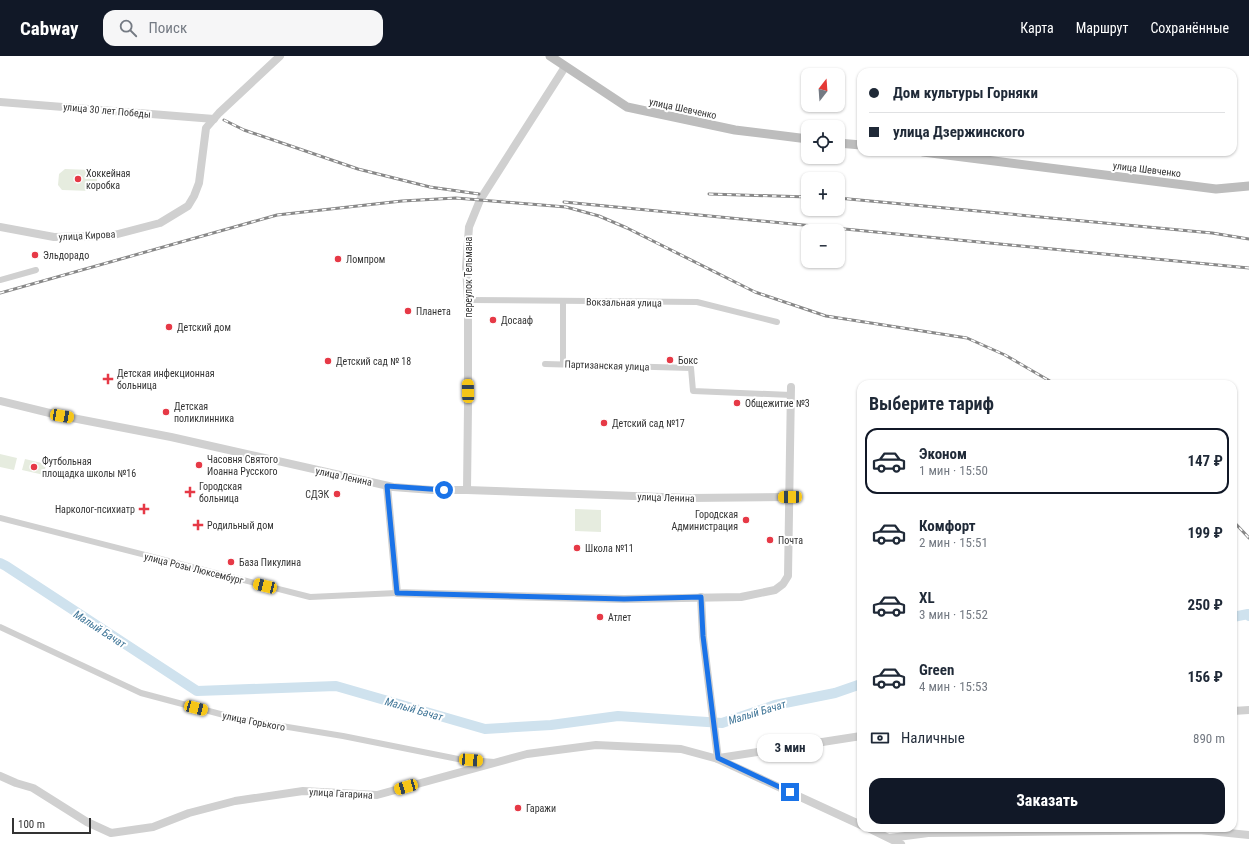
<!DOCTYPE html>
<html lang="ru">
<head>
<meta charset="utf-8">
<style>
  body { margin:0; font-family:"Roboto Condensed",sans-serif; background:#f6f6f7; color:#1f2937; height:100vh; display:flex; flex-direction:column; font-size:15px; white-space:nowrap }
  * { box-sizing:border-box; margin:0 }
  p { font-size:13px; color:#747a83 }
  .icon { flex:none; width:22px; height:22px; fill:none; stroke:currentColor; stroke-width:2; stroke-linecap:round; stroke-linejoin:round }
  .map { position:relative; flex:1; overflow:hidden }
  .sheet { position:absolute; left:857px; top:324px; width:380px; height:452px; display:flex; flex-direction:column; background:#fff; border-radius:12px; box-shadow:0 1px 3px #0004 }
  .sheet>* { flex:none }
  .banner { position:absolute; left:857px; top:12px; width:380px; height:88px; border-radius:12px; box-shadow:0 1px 3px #0004; display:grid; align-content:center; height:88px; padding:0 12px; background:#fff }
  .needle { width:26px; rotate:17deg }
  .tools { position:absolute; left:801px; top:12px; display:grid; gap:8px }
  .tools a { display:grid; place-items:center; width:44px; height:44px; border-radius:8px; background:#fff; box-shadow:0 1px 3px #0004; font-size:20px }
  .scale { position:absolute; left:12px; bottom:10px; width:79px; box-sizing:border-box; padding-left:4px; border:2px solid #333; border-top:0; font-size:11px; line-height:14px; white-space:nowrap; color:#333; -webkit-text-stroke:3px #fff; paint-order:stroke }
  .end { position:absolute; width:18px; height:18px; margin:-9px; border:5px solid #1a73e8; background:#fff; box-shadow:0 0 0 2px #fff }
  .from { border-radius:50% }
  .bubble { position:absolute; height:28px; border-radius:12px; background:#fff; box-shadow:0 1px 3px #0004; font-size:13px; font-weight:700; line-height:28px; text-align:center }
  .car { position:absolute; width:12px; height:24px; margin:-12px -6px; border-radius:5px; box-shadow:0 0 3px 1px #0007; background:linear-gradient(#f5c518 24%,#345 0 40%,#f5c518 0 76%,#345 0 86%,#f5c518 0) }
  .banner b { display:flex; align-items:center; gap:14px; height:38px; font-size:15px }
  .banner b+b { border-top:1px solid #e0e1e3 }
  .banner i { width:10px; height:10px; background:#1f2937 }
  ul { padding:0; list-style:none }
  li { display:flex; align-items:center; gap:12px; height:66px; margin:0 8px 6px; padding:0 4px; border:2px solid transparent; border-radius:12px }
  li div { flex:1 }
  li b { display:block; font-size:15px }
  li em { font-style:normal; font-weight:700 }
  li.current { border-color:#111827 }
  li>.icon { width:36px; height:36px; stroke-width:1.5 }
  h2 { padding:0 12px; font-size:18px; line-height:48px }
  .pay { display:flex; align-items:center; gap:10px; height:44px; padding:0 12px; font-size:15px }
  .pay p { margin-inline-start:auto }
  .cta { display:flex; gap:8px; margin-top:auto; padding:8px 12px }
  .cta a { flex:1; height:46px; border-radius:12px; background:#111827; color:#fff; font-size:16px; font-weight:700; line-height:46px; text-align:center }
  header { display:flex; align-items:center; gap:24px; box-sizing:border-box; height:56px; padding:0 20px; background:#111827; color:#fff }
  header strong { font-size:19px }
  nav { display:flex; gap:22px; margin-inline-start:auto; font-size:14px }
  .search { width:280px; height:36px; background:#f6f6f7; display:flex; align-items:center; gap:10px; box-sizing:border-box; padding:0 14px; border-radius:12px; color:#747a83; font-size:15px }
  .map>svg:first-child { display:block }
  .green { fill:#e6ecdf }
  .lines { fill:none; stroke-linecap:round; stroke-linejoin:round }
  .river { stroke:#cfe2ee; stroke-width:10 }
  .minor { stroke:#d0d0d0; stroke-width:6 }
  .tertiary { stroke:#d0d0d0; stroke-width:8 }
  .secondary { stroke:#bdbdbd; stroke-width:9 }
  .rail-casing { stroke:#888; stroke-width:3 }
  .rail { stroke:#fff; stroke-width:1.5; stroke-dasharray:4.5; stroke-linecap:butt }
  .route { stroke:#1a73e8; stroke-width:5 }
  .poi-dot { fill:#e63946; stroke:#fff; stroke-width:1.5 }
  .labels { text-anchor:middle; stroke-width:4; stroke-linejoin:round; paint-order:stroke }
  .street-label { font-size:10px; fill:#333; stroke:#fff }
  .poi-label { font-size:10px; fill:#333; stroke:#fff; text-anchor:start }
  .water-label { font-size:11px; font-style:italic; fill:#3f7597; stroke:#fff }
</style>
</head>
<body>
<header>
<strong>Cabway</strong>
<div class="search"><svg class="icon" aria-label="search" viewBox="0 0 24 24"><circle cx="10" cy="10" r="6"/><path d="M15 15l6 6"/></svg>Поиск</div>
<nav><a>Карта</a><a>Маршрут</a><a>Сохранённые</a></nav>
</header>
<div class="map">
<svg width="1249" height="788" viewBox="0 0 1249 788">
  <rect width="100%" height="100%" fill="#fff"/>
  <g class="green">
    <polygon points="65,113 91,114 97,118 97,132 91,135 62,134 58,129 59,118"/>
    <polygon points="0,398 17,402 14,414 0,411"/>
    <polygon points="25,403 46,408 44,419 22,414"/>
    <polygon points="575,453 601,454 601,476 575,475"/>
  </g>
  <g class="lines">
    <g class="river">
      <polyline points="0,507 6,510 197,635 336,630 485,673 551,669 618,660 722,667 775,649 835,637 861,628"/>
      <polyline points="1233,561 1248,558 1249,560"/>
    </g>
    <g class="minor">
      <polyline points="0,224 36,214"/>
      <polyline points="468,244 697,246 777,266"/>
      <polyline points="545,308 691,312 693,335 791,339"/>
      <polyline points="563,308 563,245"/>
      <polyline points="0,462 310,541 397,537"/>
      <polyline points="0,571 141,637 239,663 343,680 458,703 494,706"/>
    </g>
    <g class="tertiary">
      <polyline points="0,46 214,63"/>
      <polyline points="0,171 54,181 101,180 114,179 160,167 188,150 194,140 199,127 206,72 219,57 280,0"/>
      <polyline points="0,345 62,360 171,381 393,431 432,434 467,434 690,442 790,441"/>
      <polyline points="387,430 397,537 624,543 741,541 775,534 783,528 788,520 791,331"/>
      <polyline points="467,434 468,350 468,244 466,211 469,171 480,144 565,11"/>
      <polyline points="701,541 703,581 718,703"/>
      <polyline points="1233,655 1249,654"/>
      <polyline points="719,702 861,680"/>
      <polyline points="0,720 16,727 33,732 87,766 111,777 153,771 189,757 235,745 303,735 377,739 527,698 596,689 681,693 718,703 861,769"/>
      <polyline points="868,772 901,788"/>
      <polyline points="890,782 928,777 1199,774 1249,779"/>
    </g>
    <g class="secondary">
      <polyline points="550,0 627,51 735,74 808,83"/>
      <polyline points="838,87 861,89"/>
      <polyline points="923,96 1216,133 1249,130"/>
    </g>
    <g class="rail-casing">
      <g id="rail">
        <polyline points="224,64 244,74 358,113 430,131 479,138"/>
        <polyline points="709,138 808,141"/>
        <polyline points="838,142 1212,177 1249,183"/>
        <polyline points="564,146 1249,212"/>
        <polyline points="0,237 277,159 402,145 456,142 566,151 599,160 627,172 755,236 826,260 967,282 1005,299 1055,328"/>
        <polyline points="1233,465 1249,482"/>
      </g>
    </g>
    <use href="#rail" class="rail"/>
  </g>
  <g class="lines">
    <polyline class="route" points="444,434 387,430 397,537 624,543 701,541 703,580 718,702 790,736"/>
  </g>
  <g class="poi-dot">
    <circle cx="78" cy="123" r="4"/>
    <circle cx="35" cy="199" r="4"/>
    <circle cx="338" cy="203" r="4"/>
    <circle cx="408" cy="255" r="4"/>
    <circle cx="493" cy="264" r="4"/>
    <circle cx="169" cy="271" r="4"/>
    <circle cx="670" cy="304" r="4"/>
    <circle cx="328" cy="305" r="4"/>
    <path d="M106 317h4v4h4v4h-4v4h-4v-4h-4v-4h4z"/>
    <circle cx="737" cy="347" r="4"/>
    <circle cx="166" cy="356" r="4"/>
    <circle cx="604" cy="367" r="4"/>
    <circle cx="199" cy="409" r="4"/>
    <circle cx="34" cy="411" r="4"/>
    <path d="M188 430h4v4h4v4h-4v4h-4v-4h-4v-4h4z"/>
    <circle cx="337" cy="438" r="4"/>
    <path d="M142 447h4v4h4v4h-4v4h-4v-4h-4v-4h4z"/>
    <circle cx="746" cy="464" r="4"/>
    <path d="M196 463h4v4h4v4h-4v4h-4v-4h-4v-4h4z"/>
    <circle cx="770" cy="484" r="4"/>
    <circle cx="577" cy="492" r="4"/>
    <circle cx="231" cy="506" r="4"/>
    <circle cx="600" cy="561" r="4"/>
    <circle cx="518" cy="752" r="4"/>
  </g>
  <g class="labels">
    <g class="street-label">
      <text transform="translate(683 52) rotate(12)" y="4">улица Шевченко</text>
      <text transform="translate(107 54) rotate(5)" y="4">улица 30 лет Победы</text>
      <text transform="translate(1147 113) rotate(7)" y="4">улица Шевченко</text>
      <text transform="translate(87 179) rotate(-3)" y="4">улица Кирова</text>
      <text transform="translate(468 221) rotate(-90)" y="4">переулок Тельмана</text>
      <text transform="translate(624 246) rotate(1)" y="4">Вокзальная улица</text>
      <text transform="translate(607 309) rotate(2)" y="4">Партизанская улица</text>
      <text transform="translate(344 420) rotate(12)" y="4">улица Ленина</text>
      <text transform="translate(666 441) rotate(2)" y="4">улица Ленина</text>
      <text transform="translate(194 512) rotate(14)" y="4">улица Розы Люксембург</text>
      <text transform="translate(254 665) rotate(11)" y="4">улица Горького</text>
      <text transform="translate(341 737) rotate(3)" y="4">улица Гагарина</text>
    </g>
    <g class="poi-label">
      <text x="86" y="121">Хоккейная<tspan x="86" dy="12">коробка</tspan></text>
      <text x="43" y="203">Эльдорадо</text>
      <text x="346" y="207">Ломпром</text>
      <text x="416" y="259">Планета</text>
      <text x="501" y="268">Досааф</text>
      <text x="177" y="275">Детский дом</text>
      <text x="678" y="308">Бокс</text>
      <text x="336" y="309">Детский сад № 18</text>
      <text x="117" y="321">Детская инфекционная<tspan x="117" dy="12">больница</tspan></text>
      <text x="745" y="351">Общежитие №3</text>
      <text x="174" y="354">Детская<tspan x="174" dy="12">поликлинника</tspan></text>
      <text x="612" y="371">Детский сад №17</text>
      <text x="207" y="407">Часовня Святого<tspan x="207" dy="12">Иоанна Русского</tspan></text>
      <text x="42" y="409">Футбольная<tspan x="42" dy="12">площадка школы №16</tspan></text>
      <text x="199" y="434">Городская<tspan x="199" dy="12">больница</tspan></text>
      <text x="329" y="442" text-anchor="end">СДЭК</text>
      <text x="135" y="457" text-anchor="end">Нарколог-психиатр</text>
      <text x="738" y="462" text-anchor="end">Городская<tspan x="738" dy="12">Администрация</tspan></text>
      <text x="207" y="473">Родильный дом</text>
      <text x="778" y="488">Почта</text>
      <text x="585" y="496">Школа №11</text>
      <text x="239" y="510">База Пикулина</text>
      <text x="608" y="565">Атлет</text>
      <text x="526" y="756">Гаражи</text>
    </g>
    <g class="water-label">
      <text transform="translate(100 573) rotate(33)" y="4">Малый Бачат</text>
      <text transform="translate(414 653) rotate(16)" y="4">Малый Бачат</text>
      <text transform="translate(757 656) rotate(-17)" y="4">Малый Бачат</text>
    </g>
  </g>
</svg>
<div class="tools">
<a><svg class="needle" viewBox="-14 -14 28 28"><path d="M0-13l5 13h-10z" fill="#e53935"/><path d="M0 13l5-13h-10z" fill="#747a83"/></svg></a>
<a><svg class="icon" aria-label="locate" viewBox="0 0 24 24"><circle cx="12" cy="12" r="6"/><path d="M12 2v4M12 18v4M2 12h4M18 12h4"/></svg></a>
<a>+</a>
<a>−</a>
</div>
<div class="scale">100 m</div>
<i class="end from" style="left:444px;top:434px"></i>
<i class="end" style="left:790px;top:736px"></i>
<div class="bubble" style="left:757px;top:678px;width:66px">3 мин</div>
<i class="car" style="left:468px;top:335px;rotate:359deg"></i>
<i class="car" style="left:62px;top:360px;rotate:100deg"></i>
<i class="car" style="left:790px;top:441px;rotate:269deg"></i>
<i class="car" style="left:265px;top:530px;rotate:284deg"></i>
<i class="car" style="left:196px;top:652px;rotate:105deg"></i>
<i class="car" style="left:471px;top:704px;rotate:94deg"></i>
<i class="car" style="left:406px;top:731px;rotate:254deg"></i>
<div class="banner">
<b><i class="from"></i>Дом культуры Горняки</b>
<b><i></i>улица Дзержинского</b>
</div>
<section class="sheet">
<h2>Выберите тариф</h2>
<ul>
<li class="current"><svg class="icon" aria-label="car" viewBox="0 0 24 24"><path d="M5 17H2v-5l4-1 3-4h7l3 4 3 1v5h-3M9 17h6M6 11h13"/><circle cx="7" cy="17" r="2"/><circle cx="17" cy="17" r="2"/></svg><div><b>Эконом</b><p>1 мин · 15:50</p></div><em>147 ₽</em></li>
<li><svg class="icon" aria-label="car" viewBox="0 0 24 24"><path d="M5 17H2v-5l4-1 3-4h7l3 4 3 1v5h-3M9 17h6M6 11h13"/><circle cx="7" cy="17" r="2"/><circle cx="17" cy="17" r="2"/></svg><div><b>Комфорт</b><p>2 мин · 15:51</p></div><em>199 ₽</em></li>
<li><svg class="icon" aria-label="car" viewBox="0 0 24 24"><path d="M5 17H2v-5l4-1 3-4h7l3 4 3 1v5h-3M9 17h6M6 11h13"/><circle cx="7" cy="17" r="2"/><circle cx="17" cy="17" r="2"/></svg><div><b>XL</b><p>3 мин · 15:52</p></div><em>250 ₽</em></li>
<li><svg class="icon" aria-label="car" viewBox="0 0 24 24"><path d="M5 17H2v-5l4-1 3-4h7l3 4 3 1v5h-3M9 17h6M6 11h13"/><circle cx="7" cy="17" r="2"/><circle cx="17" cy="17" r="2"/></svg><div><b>Green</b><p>4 мин · 15:53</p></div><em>156 ₽</em></li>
</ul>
<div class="pay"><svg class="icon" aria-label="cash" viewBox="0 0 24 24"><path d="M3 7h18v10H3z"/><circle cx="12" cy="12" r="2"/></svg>Наличные<p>890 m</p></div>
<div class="cta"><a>Заказать</a></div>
</section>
</div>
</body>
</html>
